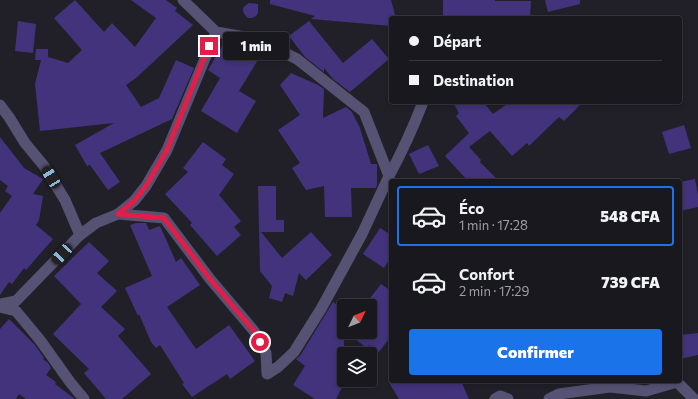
<!DOCTYPE html>
<html lang="fr">
<head>
<meta charset="utf-8">
<style>
  body { margin:0; font-family:Commissioner,sans-serif; background:#26252c; color:#f1f3f6; height:100vh; display:flex; flex-direction:column; font-size:15px; white-space:nowrap }
  * { box-sizing:border-box; margin:0 }
  p { font-size:13px; color:#9fa0a4 }
  .icon { flex:none; width:22px; height:22px; fill:none; stroke:currentColor; stroke-width:2; stroke-linecap:round; stroke-linejoin:round }
  .map { position:relative; flex:1; overflow:hidden }
  .side { position:absolute; left:389px; top:179px; width:293px; height:204px; display:flex; flex-direction:column; background:#19181f; border-radius:4px; box-shadow:0 2px 6px #0003,0 0 0 1px #37373d }
  .side>* { flex:none }
  .banner { position:absolute; left:389px; top:16px; width:293px; height:88px; border-radius:4px; box-shadow:0 2px 6px #0003,0 0 0 1px #37373d; display:grid; align-content:center; height:88px; padding:0 20px; background:#19181f }
  .needle { width:26px; rotate:47deg }
  .controls { position:absolute; left:337px; top:299px; display:grid; gap:8px }
  .controls a { display:grid; place-items:center; width:40px; height:40px; border-radius:4px; background:#19181f; box-shadow:0 2px 6px #0003,0 0 0 1px #37373d; font-size:20px }
  .end { position:absolute; width:18px; height:18px; margin:-9px; border:5px solid #e11d48; background:#fff; box-shadow:0 0 0 2px #fff }
  .from { border-radius:50% }
  .bubble { position:absolute; height:28px; border-radius:4px; background:#19181f; box-shadow:0 2px 6px #0003,0 0 0 1px #37373d; font-size:13px; font-weight:800; line-height:28px; text-align:center }
  .car { position:absolute; width:12px; height:24px; margin:-12px -6px; border-radius:5px; box-shadow:0 0 3px 1px #0007; background:linear-gradient(#222 24%,#8ab4d8 0 40%,#222 0 76%,#8ab4d8 0 86%,#222 0) }
  .banner b { display:flex; align-items:center; gap:14px; height:38px; font-size:15px }
  .banner b+b { border-top:1px solid #37373d }
  .banner i { width:10px; height:10px; background:#f1f3f6 }
  ul { padding:7px 0 0; list-style:none }
  li { display:flex; align-items:center; gap:12px; height:60px; margin:0 8px 6px; padding:0 12px; border:2px solid transparent; border-radius:4px }
  li div { flex:1 }
  li b { display:block; font-size:15px }
  li em { font-style:normal; font-weight:800 }
  li.current { border-color:#1a73e8 }
  li>.icon { width:36px; height:36px; stroke-width:1.5 }
  .cta { display:flex; gap:8px; margin-top:auto; padding:8px 20px }
  .cta a { flex:1; height:46px; border-radius:4px; background:#1a73e8; color:#fff; font-size:16px; font-weight:800; line-height:46px; text-align:center }
  .map>svg:first-child { display:block }
  .building { fill:#43337c }
  .lines { fill:none; stroke-linecap:round; stroke-linejoin:round }
  .minor { stroke:#565273; stroke-width:11 }
  .route { stroke:#e11d48; stroke-width:5 }
</style>
</head>
<body>
<div class="map">
<svg width="698" height="399" viewBox="0 0 698 399">
  <rect width="100%" height="100%" fill="#212029"/>
  <g class="building">
    <polygon points="75,0 104,32 112,23 135,47 156,18 131,0 166,0 177,8 175,11 193,25 136,78 126,85 141,107 159,98 176,60 194,68 172,119 100,153 120,182 108,190 90,165 87,166 75,145 114,123 40,131 35,84 41,60 35,60 36,49 48,49 48,57 68,63 82,50 54,18"/>
    <polygon points="270,0 391,0 396,18 391,18 391,26 311,19 315,16 270,4"/>
    <polygon points="443,0 495,0 495,1 531,1 530,18 443,18"/>
    <polygon points="545,0 580,0 580,4 548,12"/>
    <polygon points="249,3 258,4 258,13 256,16 252,18 248,18 245,15 243,12 243,8 246,5"/>
    <polygon points="18,21 36,24 33,53 15,51"/>
    <polygon points="309,21 343,63 372,39 389,59 350,92 333,79 324,68 324,72 305,57 289,36"/>
    <polygon points="225,41 232,42 259,58 239,91 256,101 237,133 201,111 220,78 208,70"/>
    <polygon points="291,73 318,85 324,89 323,118 346,107 352,112 360,128 371,164 377,164 377,185 376,188 351,188 352,217 325,217 324,186 306,190 292,168 300,163 278,130 300,115 280,85"/>
    <polygon points="453,102 483,102 493,114 510,102 583,102 564,121 559,117 529,146 527,143 512,156 490,131 469,147 481,160 480,162 499,181 468,181 445,156 469,133 456,116 459,113"/>
    <polygon points="684,125 691,148 669,154 662,132"/>
    <polygon points="0,137 24,168 43,179 33,194 43,196 39,220 36,225 53,239 26,270 24,268 12,284 9,282 0,295 0,213 12,196 5,191 8,186 0,180"/>
    <polygon points="203,142 226,159 222,165 234,174 219,195 241,221 234,227 241,235 217,256 190,225 192,223 165,194 188,172 183,168"/>
    <polygon points="428,145 439,166 419,174 409,154"/>
    <polygon points="695,179 698,195 698,207 680,211 680,182"/>
    <polygon points="258,186 276,186 276,220 284,220 284,232 261,232 282,258 311,232 332,255 306,280 299,273 293,296 285,293 282,302 269,298 272,286 260,271"/>
    <polygon points="136,223 146,223 149,230 160,226 176,262 181,258 200,285 167,307 196,349 229,325 255,361 230,379 227,374 192,397 182,384 184,383 160,345 156,348 151,342 139,314 138,316 125,288 152,276 130,225"/>
    <polygon points="380,228 391,235 391,257 384,268 363,254"/>
    <polygon points="89,242 109,261 97,273 117,291 101,307 125,329 118,336 151,374 122,399 106,399 84,373 89,369 53,334 81,304 54,276"/>
    <polygon points="381,284 391,291 391,336 379,352 369,345 367,348 355,339 360,332 370,332 370,306 364,306"/>
    <polygon points="333,302 344,310 344,384 336,399 315,399 293,385 305,366 296,359 300,356"/>
    <polygon points="9,319 35,345 44,358 43,359 48,363 51,368 46,375 56,382 55,384 75,399 26,399 19,394 16,399 0,399 0,329"/>
    <polygon points="698,333 698,355 680,359 680,335"/>
    <polygon points="388,381 461,381 469,399 399,399"/>
  </g>
  <g class="lines">
    <g class="minor">
      <polyline points="0,105 9,117 25,143 44,166 65,200 80,235"/>
      <path d="M389,176C402,152 413,128 423,102"/>
      <polyline points="118,214 164,218 210,279 254,331 266,353 267,374 278,367 294,352 321,309 362,234 389,176 364,112 297,59 257,39 216,32 183,0"/>
      <polyline points="0,304 16,301 80,235 96,223 118,214 134,201 146,186 167,150 216,32"/>
      <polyline points="0,307 16,311 40,340 70,382 84,399"/>
      <polyline points="495,399 500,396 508,399"/>
      <polyline points="549,399 559,394 610,387 646,391 677,382 694,399"/>
    </g>
  </g>
  <g class="lines">
    <polyline class="route" points="209,46 167,150 146,186 134,201 118,214 164,218 210,279 254,331 260,342"/>
  </g>
</svg>
<div class="controls">
<a><svg class="needle" viewBox="-14 -14 28 28"><path d="M0-13l5 13h-10z" fill="#e53935"/><path d="M0 13l5-13h-10z" fill="#9fa0a4"/></svg></a>
<a><svg class="icon" aria-label="layers" viewBox="0 0 24 24"><path d="M12 4l9 5-9 5-9-5zM3 14l9 5 9-5"/></svg></a>
</div>
<i class="end from" style="left:260px;top:342px"></i>
<i class="end" style="left:209px;top:46px"></i>
<div class="bubble" style="left:223px;top:32px;width:66px">1 min</div>
<i class="car" style="left:51px;top:177px;rotate:329deg"></i>
<i class="car" style="left:62px;top:254px;rotate:223deg"></i>
<div class="banner">
<b><i class="from"></i>Départ</b>
<b><i></i>Destination</b>
</div>
<section class="side">
<ul>
<li class="current"><svg class="icon" aria-label="car" viewBox="0 0 24 24"><path d="M5 17H2v-5l4-1 3-4h7l3 4 3 1v5h-3M9 17h6M6 11h13"/><circle cx="7" cy="17" r="2"/><circle cx="17" cy="17" r="2"/></svg><div><b>Éco</b><p>1 min · 17:28</p></div><em>548 CFA</em></li>
<li><svg class="icon" aria-label="car" viewBox="0 0 24 24"><path d="M5 17H2v-5l4-1 3-4h7l3 4 3 1v5h-3M9 17h6M6 11h13"/><circle cx="7" cy="17" r="2"/><circle cx="17" cy="17" r="2"/></svg><div><b>Confort</b><p>2 min · 17:29</p></div><em>739 CFA</em></li>
</ul>
<div class="cta"><a>Confirmer</a></div>
</section>
</div>
</body>
</html>
